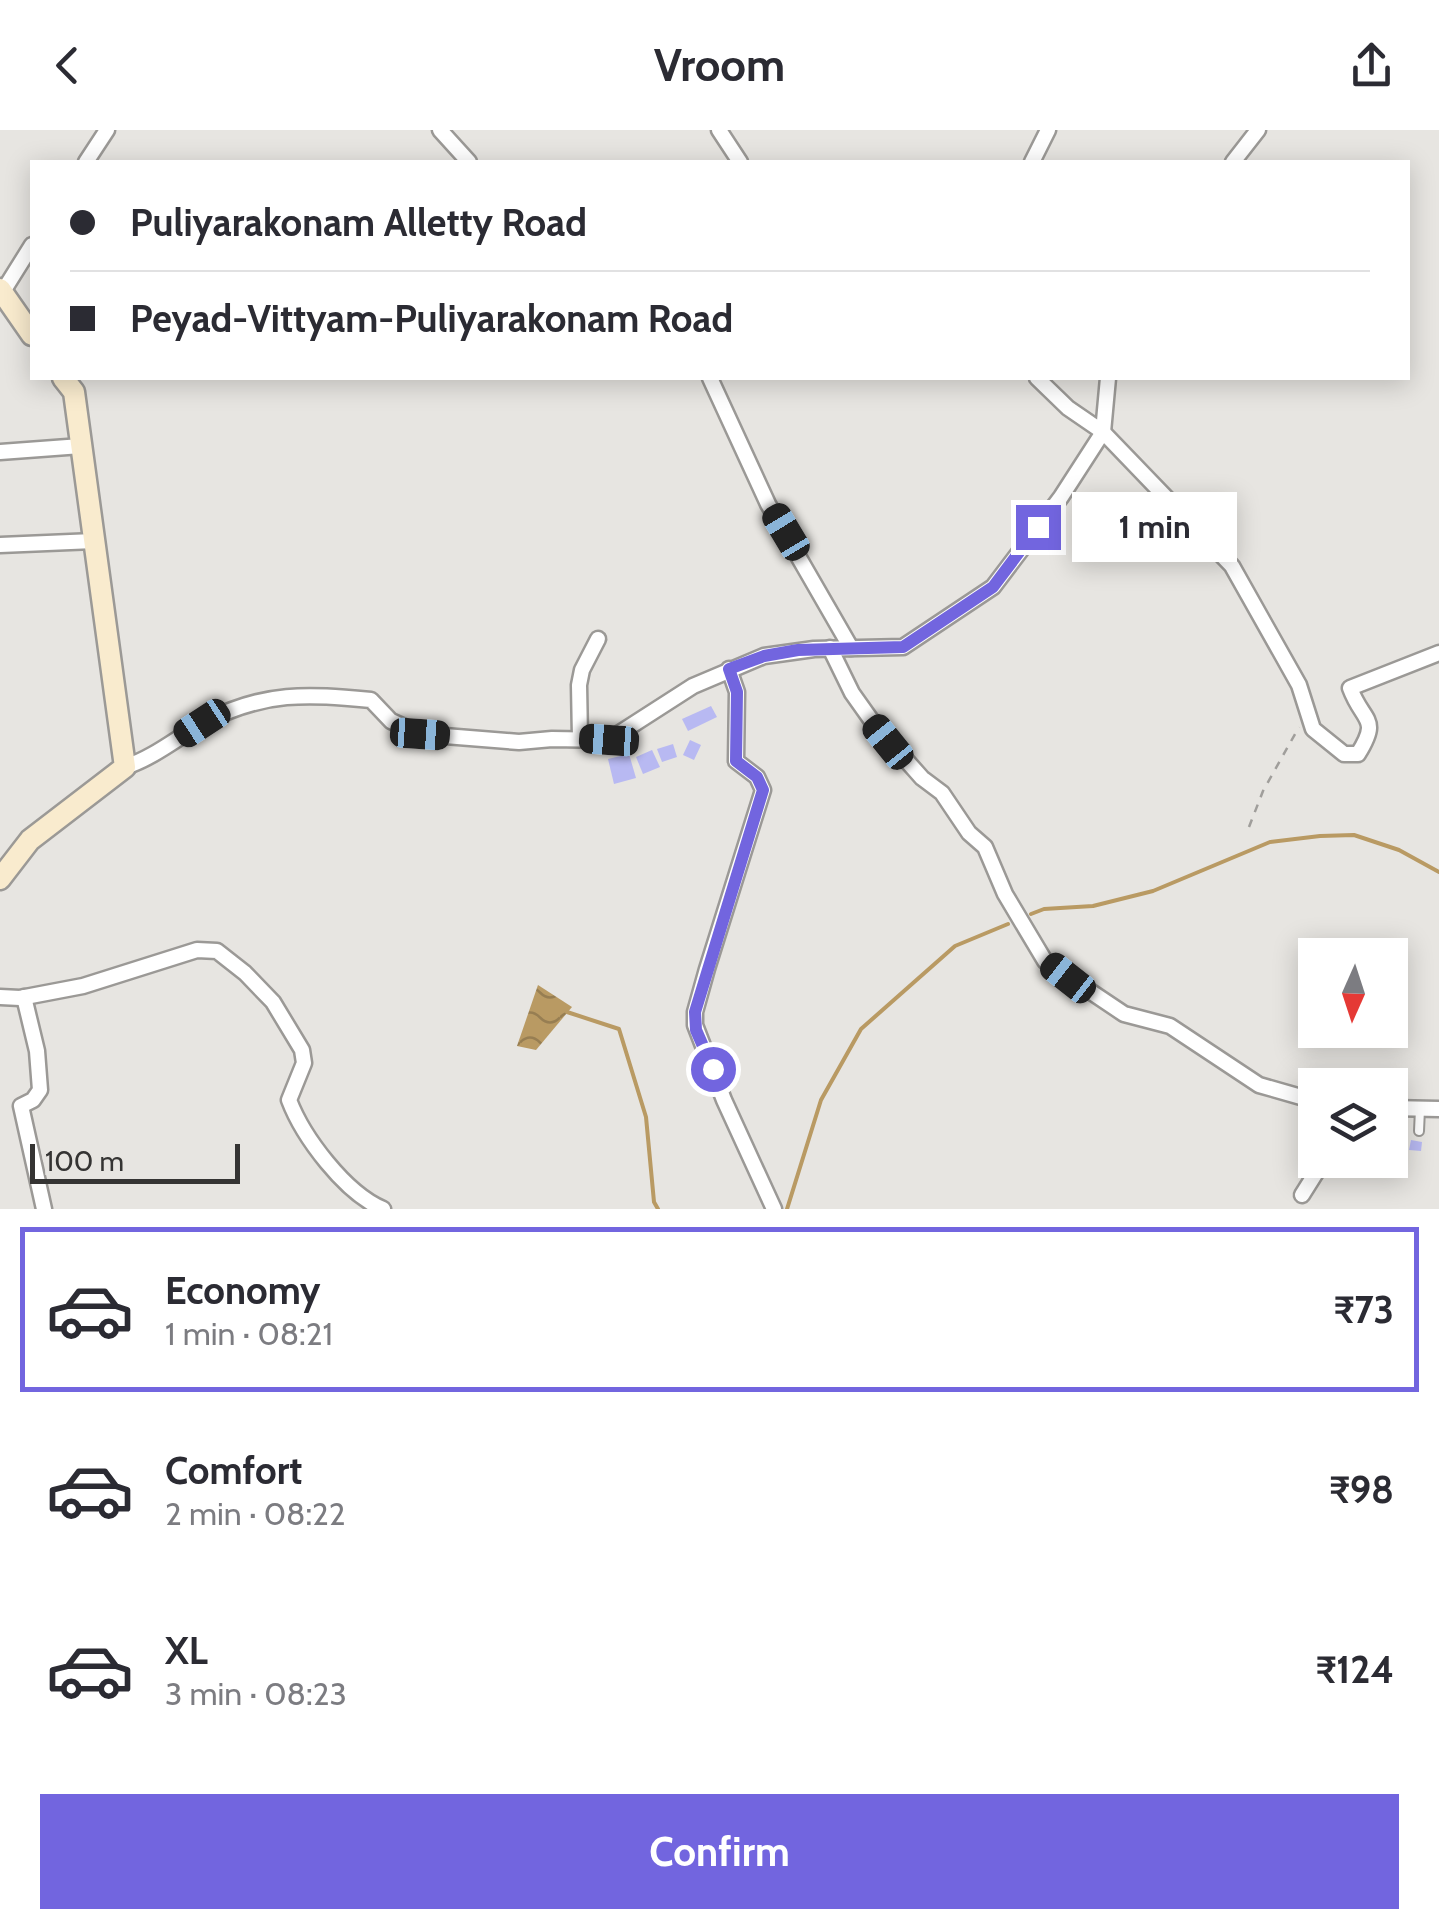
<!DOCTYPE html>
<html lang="en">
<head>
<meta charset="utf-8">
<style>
  body { margin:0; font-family:Cabin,sans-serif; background:#f7f7f7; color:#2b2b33; height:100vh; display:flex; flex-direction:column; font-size:38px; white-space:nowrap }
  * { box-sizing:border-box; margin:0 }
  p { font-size:32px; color:#7c7c81 }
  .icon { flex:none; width:55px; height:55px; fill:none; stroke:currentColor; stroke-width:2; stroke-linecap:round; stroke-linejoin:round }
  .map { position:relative; height:1079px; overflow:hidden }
  .side { display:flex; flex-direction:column; background:#fff; flex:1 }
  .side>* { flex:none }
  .banner { position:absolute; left:30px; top:30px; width:1380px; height:220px; border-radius:0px; box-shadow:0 5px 25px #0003; display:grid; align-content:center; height:220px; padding:0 40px; background:#fff }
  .needle { width:65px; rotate:183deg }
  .buttons { position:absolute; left:1298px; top:808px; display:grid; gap:20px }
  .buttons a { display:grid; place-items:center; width:110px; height:110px; border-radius:0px; background:#fff; box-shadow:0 5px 25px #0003; font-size:50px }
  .scale { position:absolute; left:30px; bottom:25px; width:210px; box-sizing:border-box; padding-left:10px; border:5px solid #353433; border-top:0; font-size:28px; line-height:35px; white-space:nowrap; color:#353433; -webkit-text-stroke:8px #e7e5e1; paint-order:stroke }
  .end { position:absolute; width:45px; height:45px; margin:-22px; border:12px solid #7265df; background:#fff; box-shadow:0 0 0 5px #fff }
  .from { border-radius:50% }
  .bubble { position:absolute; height:70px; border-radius:0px; background:#fff; box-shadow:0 5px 25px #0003; font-size:32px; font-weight:800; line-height:70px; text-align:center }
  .car { position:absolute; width:30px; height:60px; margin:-30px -15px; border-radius:12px; box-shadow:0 0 8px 2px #0007; background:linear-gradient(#222 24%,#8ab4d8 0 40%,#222 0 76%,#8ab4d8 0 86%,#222 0) }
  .banner b { display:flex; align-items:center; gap:35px; height:95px; font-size:38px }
  .banner b+b { border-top:2px solid #e1e1e2 }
  .banner i { width:25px; height:25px; background:#2b2b33 }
  ul { padding:18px 0 0; list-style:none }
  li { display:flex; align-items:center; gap:30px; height:165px; margin:0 20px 15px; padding:0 20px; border:5px solid transparent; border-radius:0px }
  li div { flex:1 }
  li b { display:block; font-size:38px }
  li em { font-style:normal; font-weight:800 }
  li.on { border-color:#7265df }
  li>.icon { width:90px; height:90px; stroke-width:1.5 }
  .button { display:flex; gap:20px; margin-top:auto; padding:20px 40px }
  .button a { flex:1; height:115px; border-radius:0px; background:#7265df; color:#fff; font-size:40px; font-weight:800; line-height:115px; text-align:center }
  header { display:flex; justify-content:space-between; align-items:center; height:130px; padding:0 40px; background:#fff; font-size:45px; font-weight:800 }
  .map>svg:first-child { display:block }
  .water { fill:url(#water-waves) }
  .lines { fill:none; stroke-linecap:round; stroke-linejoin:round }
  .stream { stroke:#b99a63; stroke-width:4 }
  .building { fill:#b8b9f2 }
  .service-casing { stroke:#9b9996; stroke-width:12 }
  .minor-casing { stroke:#9b9996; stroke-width:19 }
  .secondary-casing { stroke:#9b9996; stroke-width:25 }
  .path { stroke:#a09e9b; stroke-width:2.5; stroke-dasharray:8 8; stroke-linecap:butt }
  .service { stroke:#fff; stroke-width:8 }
  .minor { stroke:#fff; stroke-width:14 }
  .secondary { stroke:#f9ebce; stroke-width:20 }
  .route { stroke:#7265df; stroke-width:12 }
</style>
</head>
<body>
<header><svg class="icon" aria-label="back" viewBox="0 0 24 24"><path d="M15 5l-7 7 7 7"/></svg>Vroom<svg class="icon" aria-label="share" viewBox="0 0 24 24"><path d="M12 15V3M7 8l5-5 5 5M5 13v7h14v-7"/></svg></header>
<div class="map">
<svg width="1439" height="1079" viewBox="0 0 1439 1079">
  <defs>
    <pattern id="water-waves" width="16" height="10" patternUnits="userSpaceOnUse" patternTransform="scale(2.5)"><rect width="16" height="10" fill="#b99a63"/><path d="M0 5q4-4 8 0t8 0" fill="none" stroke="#977e52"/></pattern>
  </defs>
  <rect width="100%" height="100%" fill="#e7e5e1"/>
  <polygon class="water" points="538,855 572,877 536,920 517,916"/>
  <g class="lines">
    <g class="stream">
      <polyline points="1031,784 1044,779 1093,776 1153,761 1270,712 1320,706 1354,705 1399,720 1439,742"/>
      <polyline points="567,882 619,899 646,987 654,1072 658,1079"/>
      <polyline points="787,1079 821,970 861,899 955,816 1008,794"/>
    </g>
  </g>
  <g class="building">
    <polygon points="1210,380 1224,394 1214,402 1200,392"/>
    <polygon points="711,576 717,587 688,601 682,589"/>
    <polygon points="690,610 701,615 694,630 683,625"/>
    <polygon points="673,614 677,627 662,632 657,619"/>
    <polygon points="652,620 660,637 643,644 636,627"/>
    <polygon points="629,624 636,648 614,654 608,629"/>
    <polygon points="1411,1010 1422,1012 1421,1021 1409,1020"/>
  </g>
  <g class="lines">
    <g class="service-casing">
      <polyline id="service" points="1419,1001 1420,979"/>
    </g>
    <g class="minor-casing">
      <g id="minor">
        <polyline points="440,0 469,32"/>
        <polyline points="719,0 740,32"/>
        <polyline points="86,32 107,0"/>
        <polyline points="1032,32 1048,0"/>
        <polyline points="1233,32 1258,0"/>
        <polyline points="2,163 32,115"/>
        <polyline points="710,248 768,374 851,518"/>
        <path d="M1037,248L1068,278L1103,302L1232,436L1299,555L1313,599L1344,624H1358C1381,587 1363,593 1350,558L1439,523"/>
        <polyline points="0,322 81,316"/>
        <polyline points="0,415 94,411"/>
        <polyline points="830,518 852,563 874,594 922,648 942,663 969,703 985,717 1005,764 1045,831 1124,884 1170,896 1259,955 1315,971"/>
        <polyline points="729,539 737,562 736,631 757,647 763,660 707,839 695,882 695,895 724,970 774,1079"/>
        <polyline points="580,608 579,555 582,540 598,509"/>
        <path d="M125,637C155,627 178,607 205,592C265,561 307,564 371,570L391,591L420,604L519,612L552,609L609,610L693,556L764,526L814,519L903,517L993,457L1061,367L1103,302L1108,248"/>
        <path d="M0,867L20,868L83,856L197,820L217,821L245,843L273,872L302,920L304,933L289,970C303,1007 345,1063 383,1079"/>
        <polyline points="24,867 37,921 40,960 33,970 21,976 44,1079"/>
        <polyline points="1390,978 1439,979"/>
        <polyline points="1302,1065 1324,1030"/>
      </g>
    </g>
    <g class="secondary-casing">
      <g id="secondary">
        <polyline points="0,159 32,205"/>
        <polyline points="0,749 30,710 125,637 74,262 63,248"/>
      </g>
    </g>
    <polyline class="path" points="1249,697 1263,661 1299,597"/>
    <use href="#service" class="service"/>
    <use href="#minor" class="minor"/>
    <use href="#secondary" class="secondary"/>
  </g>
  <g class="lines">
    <polyline class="route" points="713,939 696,900 695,882 763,660 757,647 736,631 737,562 729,539 764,526 798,520 903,517 993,457 1038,397"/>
  </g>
</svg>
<div class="buttons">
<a><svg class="needle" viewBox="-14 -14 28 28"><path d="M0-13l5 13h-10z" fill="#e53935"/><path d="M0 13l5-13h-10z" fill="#7c7c81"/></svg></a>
<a><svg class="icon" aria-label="layers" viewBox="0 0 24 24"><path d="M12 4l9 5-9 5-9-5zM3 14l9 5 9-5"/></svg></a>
</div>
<div class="scale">100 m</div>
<i class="end from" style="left:713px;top:939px"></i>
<i class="end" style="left:1038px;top:397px"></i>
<div class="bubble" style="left:1072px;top:362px;width:165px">1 min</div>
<i class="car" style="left:786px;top:402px;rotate:329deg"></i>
<i class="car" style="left:202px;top:593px;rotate:237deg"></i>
<i class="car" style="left:420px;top:604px;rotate:94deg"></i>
<i class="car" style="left:609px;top:610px;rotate:274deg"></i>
<i class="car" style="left:888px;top:612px;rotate:321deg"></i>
<i class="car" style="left:1068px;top:848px;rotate:308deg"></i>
<div class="banner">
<b><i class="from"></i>Puliyarakonam Alletty Road</b>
<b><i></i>Peyad-Vittyam-Puliyarakonam Road</b>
</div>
</div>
<section class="side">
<ul>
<li class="on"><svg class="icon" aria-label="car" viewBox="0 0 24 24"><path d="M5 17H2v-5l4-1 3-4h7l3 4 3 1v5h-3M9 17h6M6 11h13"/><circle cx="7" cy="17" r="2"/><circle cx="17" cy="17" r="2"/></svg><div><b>Economy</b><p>1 min · 08:21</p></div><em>₹73</em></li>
<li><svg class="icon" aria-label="car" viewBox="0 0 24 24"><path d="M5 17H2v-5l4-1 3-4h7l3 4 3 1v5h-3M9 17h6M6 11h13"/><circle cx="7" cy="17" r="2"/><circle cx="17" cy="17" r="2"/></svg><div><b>Comfort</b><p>2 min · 08:22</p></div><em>₹98</em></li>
<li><svg class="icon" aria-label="car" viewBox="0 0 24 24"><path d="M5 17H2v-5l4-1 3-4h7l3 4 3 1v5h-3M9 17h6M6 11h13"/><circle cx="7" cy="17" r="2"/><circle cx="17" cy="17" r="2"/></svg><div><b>XL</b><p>3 min · 08:23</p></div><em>₹124</em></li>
</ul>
<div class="button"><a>Confirm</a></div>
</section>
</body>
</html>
